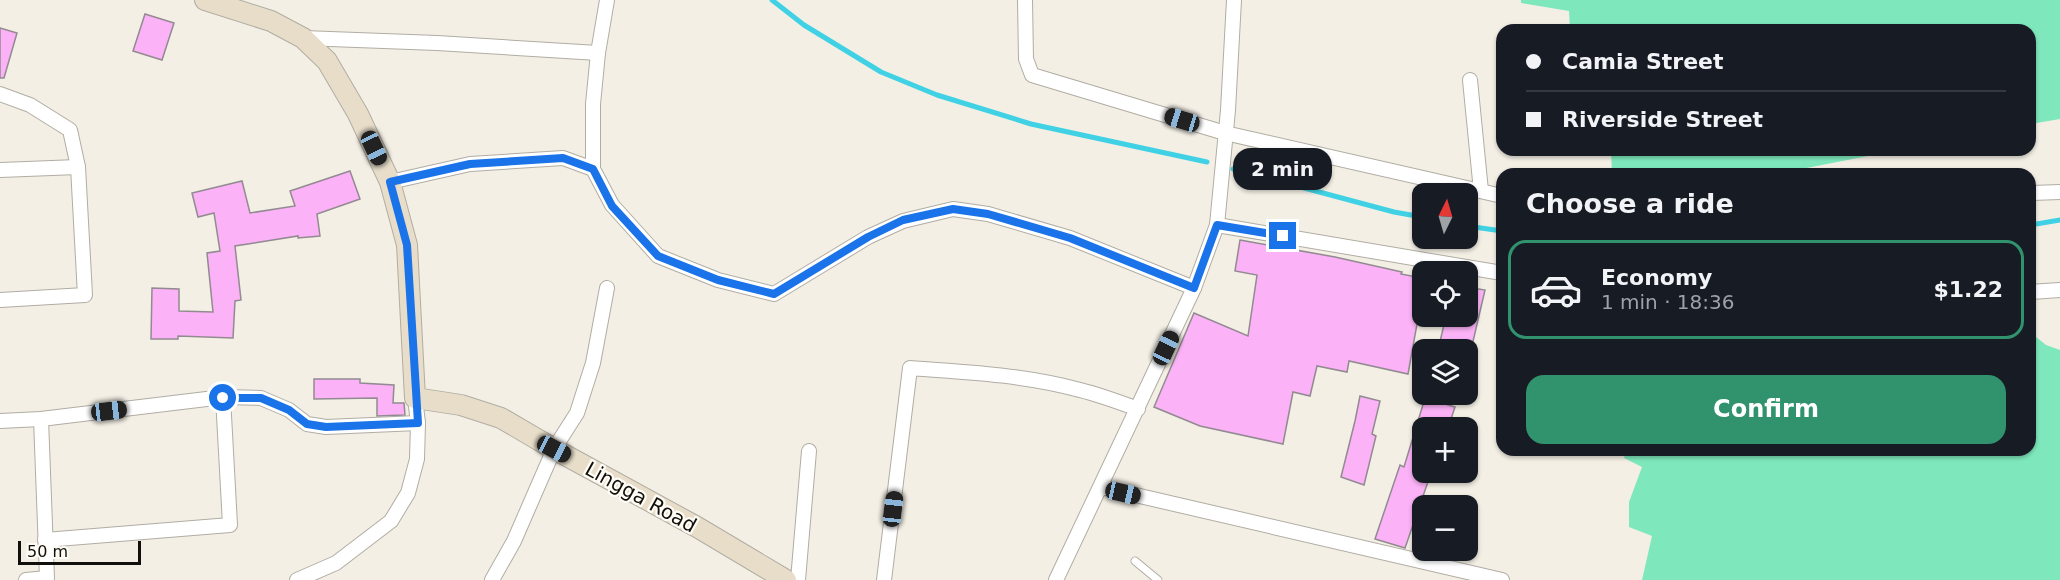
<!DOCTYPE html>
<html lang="en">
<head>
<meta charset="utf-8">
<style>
  body { margin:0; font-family:"DejaVu Sans",sans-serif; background:#242831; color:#f1f3f6; height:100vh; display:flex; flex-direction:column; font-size:22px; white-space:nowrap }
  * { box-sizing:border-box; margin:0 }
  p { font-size:20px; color:#9ea1a6 }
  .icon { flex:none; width:33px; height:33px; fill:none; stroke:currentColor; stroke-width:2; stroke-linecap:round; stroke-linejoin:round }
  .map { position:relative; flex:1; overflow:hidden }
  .drawer { position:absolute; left:1496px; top:168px; width:540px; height:288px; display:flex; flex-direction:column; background:#171b24; border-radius:18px; box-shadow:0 2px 4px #0004 }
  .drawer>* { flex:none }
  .top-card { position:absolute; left:1496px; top:24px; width:540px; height:132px; border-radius:18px; box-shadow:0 2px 4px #0004; display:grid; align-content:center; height:132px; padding:0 30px; background:#171b24 }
  .needle { width:39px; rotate:5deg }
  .buttons { position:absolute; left:1412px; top:183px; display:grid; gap:12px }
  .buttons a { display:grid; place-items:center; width:66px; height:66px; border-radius:12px; background:#171b24; box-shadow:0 2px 4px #0004; font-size:30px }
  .scale { position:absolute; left:18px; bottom:15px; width:123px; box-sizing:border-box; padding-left:6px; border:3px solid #110f0c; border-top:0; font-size:16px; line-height:21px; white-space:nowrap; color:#110f0c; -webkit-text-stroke:4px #fffcf6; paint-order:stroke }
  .end { position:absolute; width:27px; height:27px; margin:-14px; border:8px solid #1a73e8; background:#fff; box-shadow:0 0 0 3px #fff }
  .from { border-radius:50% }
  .bubble { position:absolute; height:42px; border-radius:18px; background:#171b24; box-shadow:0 2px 4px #0004; font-size:20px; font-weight:800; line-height:42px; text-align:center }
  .car { position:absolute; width:18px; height:36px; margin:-18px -9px; border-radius:8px; box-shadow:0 0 4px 2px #0007; background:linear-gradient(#222 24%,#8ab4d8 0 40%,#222 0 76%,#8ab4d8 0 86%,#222 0) }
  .top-card b { display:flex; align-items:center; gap:21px; height:57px; font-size:22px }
  .top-card b+b { border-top:2px solid #363941 }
  .top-card i { width:15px; height:15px; background:#f1f3f6 }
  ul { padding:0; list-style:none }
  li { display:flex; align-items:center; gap:18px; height:99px; margin:0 12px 9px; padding:0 18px; border:3px solid transparent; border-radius:18px }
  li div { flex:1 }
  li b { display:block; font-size:22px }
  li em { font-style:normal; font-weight:800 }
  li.selected { border-color:#30936e }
  li>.icon { width:54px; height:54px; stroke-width:1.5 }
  h2 { padding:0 30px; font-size:27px; line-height:72px }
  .cta { display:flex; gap:12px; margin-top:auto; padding:12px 30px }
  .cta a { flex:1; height:69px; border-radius:18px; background:#30936e; color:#fff; font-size:24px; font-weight:800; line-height:69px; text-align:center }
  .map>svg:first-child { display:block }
  .green { fill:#7ee8bc }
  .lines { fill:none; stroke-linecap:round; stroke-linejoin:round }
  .stream { stroke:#40d2e4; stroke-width:5 }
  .building { fill:#fbb2f6; stroke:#928a91; stroke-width:1.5 }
  .lane-casing { stroke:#b1ada4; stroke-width:9 }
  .street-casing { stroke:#b1ada4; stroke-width:16 }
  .secondary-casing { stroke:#b1ada4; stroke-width:22 }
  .lane { stroke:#fff; stroke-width:7 }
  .street { stroke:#fff; stroke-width:14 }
  .secondary { stroke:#e7ddc9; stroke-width:20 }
  .route { stroke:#1a73e8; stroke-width:8 }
  .labels { text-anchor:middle; stroke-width:4.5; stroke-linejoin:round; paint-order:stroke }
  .street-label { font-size:20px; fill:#110f0c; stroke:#fffcf6 }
</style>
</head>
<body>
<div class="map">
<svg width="2060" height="580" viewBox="0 0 2060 580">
  <rect width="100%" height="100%" fill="#f3efe5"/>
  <g class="green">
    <polygon points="1521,0 2060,0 2060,119 2030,124 2030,30 1570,30 1569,11 1521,3"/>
    <polygon points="1611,150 1899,150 1776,174 1612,174"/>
    <polygon points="2030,332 2046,345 2060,350 2060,580 1642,580 1652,536 1629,527 1629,502 1642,467 1624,458 1626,450 2030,450"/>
  </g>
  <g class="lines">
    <g class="stream">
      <polyline points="772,0 804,25 881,72 937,95 1031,124 1207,162"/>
      <polyline points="1233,169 1394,212 1422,217"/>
      <polyline points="2030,225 2060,220"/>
      <polyline points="1467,226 1502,231"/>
    </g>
  </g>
  <g class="building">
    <polygon points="145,14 174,23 162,60 133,51"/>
    <polygon points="0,28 17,33 4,78 0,78"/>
    <polygon points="350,171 360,199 317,214 320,236 298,238 298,236 235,246 241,300 235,301 233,338 178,336 178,339 151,339 152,288 179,289 179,311 213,312 207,253 220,251 214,213 198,217 192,193 242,181 250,213 295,206 290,191"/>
    <polygon points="1240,240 1335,257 1402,272 1401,274 1422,278 1422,313 1419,313 1408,374 1349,361 1347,372 1317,366 1310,396 1293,392 1283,444 1200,426 1154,407 1194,313 1248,336 1257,275 1235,271"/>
    <polygon points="1467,287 1485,290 1471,350 1438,350 1446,316 1467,316"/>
    <polygon points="314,379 360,379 360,383 394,385 393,403 404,403 405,415 377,416 377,398 314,399"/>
    <polygon points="1360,396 1380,401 1372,434 1376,436 1364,485 1341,477 1355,421"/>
    <polygon points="1425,398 1455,407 1448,428 1422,428 1422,473 1430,476 1405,548 1375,539 1400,465 1404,467"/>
  </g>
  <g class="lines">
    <g class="lane-casing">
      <polyline id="lane" points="1135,561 1158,580"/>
    </g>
    <g class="street-casing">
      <g id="street">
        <polyline points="1025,0 1026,59 1032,75 1225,133 1502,196"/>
        <polyline points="303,38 437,43 598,53"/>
        <polyline points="1470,80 1481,191"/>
        <polyline points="0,94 30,105 70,130 78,167 85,295 0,300"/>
        <polyline points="593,169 593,104 598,53 607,0"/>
        <polyline points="0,170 78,167"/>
        <polyline points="390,182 470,164 563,158 593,169 612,205 658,256 718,280 774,294 868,237 903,221 953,209 988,214 1070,238 1194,288"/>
        <polyline points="2030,193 2060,192"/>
        <polyline points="1217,225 1502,273"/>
        <polyline points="2030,292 2060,290"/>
        <polyline points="0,421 41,419 223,397 261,398 289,410 307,424 326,427 418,423"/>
        <polyline points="1101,487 1502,580"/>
        <polyline points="45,540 230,525 223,397"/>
        <polyline points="26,580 47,578 41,419"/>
        <polyline points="297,580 336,563 391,521 408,493 417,459 418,423 415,398"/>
        <polyline points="492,580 514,541 554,449 577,413 593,363 607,288"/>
        <polyline points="798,580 809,451"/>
        <path d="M884,580L910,368C967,372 1025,375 1080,390C1100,395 1119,402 1138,409"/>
        <polyline points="1056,580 1194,288 1217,225 1228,110 1234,0"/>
      </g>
    </g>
    <g class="secondary-casing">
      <polyline id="secondary" points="205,0 271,21 303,38 327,61 358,114 390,182 407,245 415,398 461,405 501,418 554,449 697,527 786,580"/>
    </g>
    <use href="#lane" class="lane"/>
    <use href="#street" class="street"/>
    <use href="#secondary" class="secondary"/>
  </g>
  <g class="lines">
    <polyline class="route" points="223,398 261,398 289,410 307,424 326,427 418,423 407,245 390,182 470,164 563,158 593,169 612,206 658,256 718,280 774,294 868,237 903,220 953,209 988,214 1070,238 1194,288 1217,225 1283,236"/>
  </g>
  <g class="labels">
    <g class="street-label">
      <text transform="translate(641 497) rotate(29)" y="7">Lingga Road</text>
    </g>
  </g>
</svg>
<div class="buttons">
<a><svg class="needle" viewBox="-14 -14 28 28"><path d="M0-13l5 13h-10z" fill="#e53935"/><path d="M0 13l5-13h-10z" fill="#9ea1a6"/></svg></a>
<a><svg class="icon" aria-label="locate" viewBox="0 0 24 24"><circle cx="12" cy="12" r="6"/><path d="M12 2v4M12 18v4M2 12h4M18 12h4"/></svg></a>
<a><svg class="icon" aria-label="layers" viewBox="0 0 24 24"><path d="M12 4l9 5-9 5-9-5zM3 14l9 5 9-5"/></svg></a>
<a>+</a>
<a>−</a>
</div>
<div class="scale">50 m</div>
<i class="end from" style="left:223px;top:398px"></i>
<i class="end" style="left:1283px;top:236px"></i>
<div class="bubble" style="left:1233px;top:148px;width:99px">2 min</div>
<i class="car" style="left:1182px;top:120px;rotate:287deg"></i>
<i class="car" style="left:374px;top:148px;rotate:155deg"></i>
<i class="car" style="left:1166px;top:348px;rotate:25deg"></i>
<i class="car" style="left:109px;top:411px;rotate:83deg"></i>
<i class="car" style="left:554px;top:449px;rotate:118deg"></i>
<i class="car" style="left:1123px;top:493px;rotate:103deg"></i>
<i class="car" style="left:893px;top:509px;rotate:7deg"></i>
<div class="top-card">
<b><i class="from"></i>Camia Street</b>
<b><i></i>Riverside Street</b>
</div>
<section class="drawer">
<h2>Choose a ride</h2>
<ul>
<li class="selected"><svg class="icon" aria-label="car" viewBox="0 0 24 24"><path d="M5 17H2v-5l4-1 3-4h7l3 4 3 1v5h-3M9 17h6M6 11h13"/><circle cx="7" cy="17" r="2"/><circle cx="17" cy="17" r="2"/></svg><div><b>Economy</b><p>1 min · 18:36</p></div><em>$1.22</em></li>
</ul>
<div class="cta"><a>Confirm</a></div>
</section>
</div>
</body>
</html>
